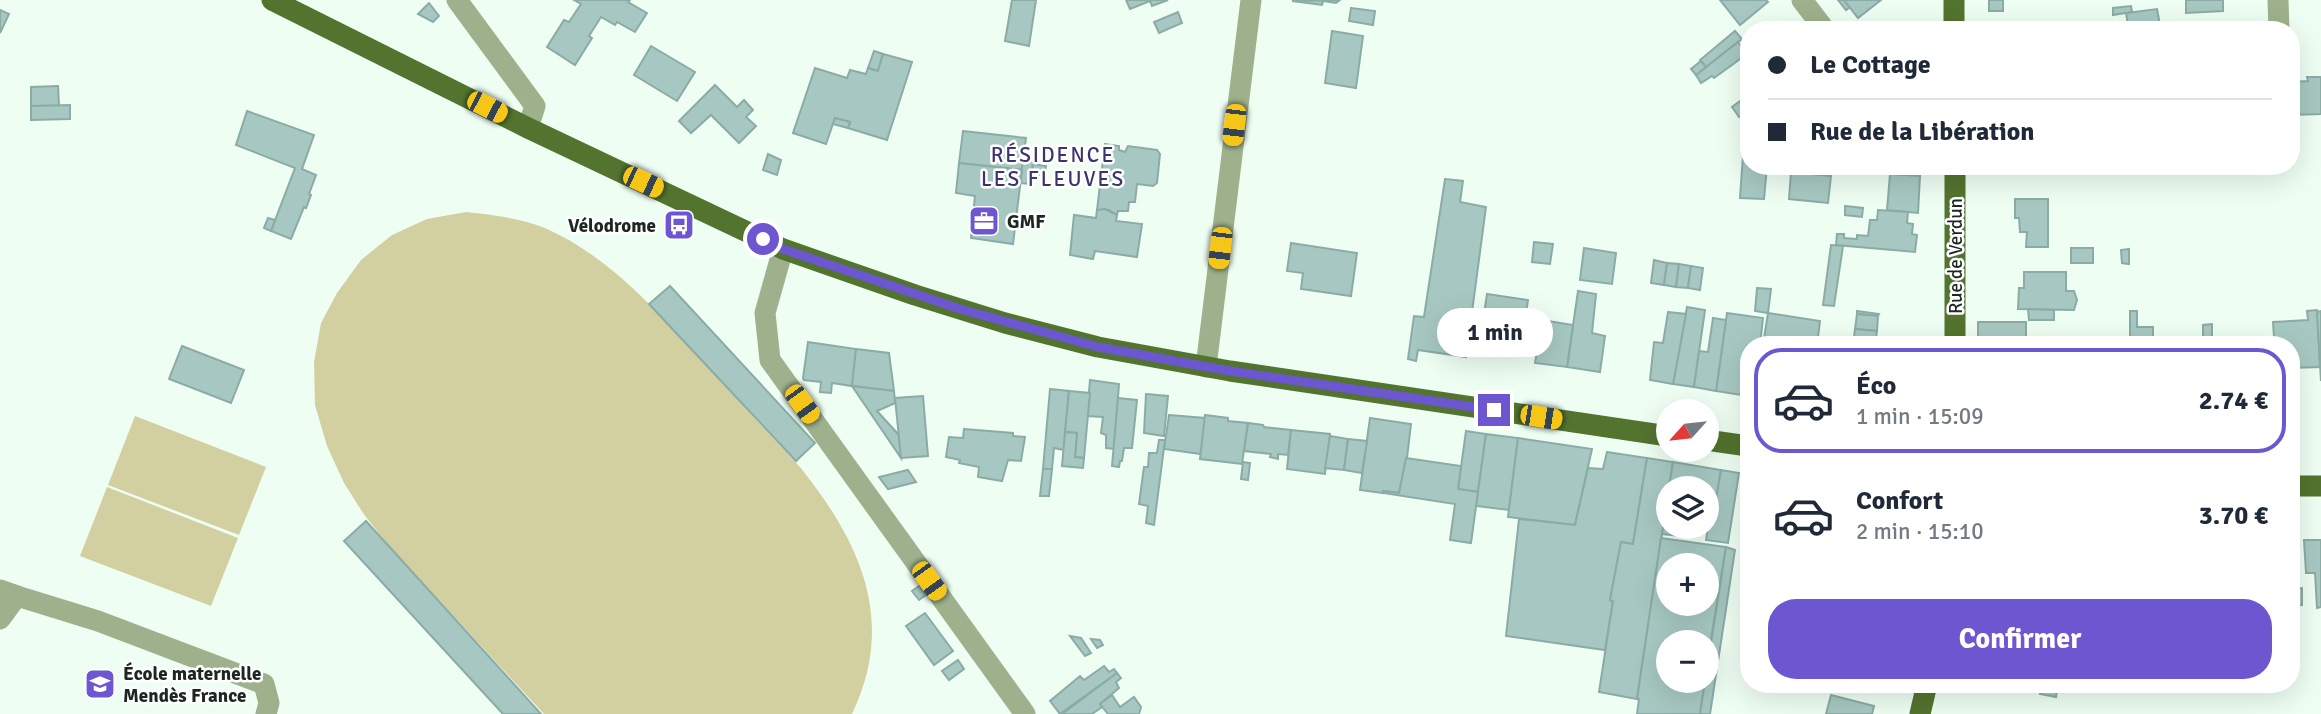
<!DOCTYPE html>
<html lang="fr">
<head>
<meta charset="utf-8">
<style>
  body { margin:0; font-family:Signika,sans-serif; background:#f2f2f3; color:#1f2937; height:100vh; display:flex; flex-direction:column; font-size:26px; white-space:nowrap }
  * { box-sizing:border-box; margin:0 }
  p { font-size:23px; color:#747a83 }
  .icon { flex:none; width:38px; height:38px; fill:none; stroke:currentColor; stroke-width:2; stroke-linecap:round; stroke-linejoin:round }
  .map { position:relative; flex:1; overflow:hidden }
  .details { position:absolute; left:1740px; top:336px; width:560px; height:357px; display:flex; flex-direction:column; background:#fff; border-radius:28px; box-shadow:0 7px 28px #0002 }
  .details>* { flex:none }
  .hud { position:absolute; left:1740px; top:21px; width:560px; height:154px; border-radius:28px; box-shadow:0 7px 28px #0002; display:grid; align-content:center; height:154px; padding:0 28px; background:#fff }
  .needle { width:46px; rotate:243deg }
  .controls { position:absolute; left:1656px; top:399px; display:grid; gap:14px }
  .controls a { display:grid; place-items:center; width:63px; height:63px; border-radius:50%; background:#fff; box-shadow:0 7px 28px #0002; font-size:35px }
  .end { position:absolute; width:32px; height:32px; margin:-16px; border:9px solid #6c57d1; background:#fff; box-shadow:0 0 0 4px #fff }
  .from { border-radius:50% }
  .bubble { position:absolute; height:49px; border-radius:24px; background:#fff; box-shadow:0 7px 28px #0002; font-size:23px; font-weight:700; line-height:49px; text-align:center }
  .car { position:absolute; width:21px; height:42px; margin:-21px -10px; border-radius:9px; box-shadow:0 0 5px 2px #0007; background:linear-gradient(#f5c518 24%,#345 0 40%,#f5c518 0 76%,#345 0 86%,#f5c518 0) }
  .hud b { display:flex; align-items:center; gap:24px; height:66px; font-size:26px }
  .hud b+b { border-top:2px solid #e0e1e3 }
  .hud i { width:18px; height:18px; background:#1f2937 }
  ul { padding:12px 0 0; list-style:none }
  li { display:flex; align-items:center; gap:21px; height:105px; margin:0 14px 10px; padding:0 14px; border:4px solid transparent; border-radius:28px }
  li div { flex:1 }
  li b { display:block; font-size:26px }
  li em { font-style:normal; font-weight:700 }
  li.selected { border-color:#6c57d1 }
  li>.icon { width:63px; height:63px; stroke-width:1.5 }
  .cta { display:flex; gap:14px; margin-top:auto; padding:14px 28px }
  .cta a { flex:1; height:80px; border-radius:28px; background:#6c57d1; color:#fff; font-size:28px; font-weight:700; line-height:80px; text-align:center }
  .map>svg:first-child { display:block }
  .green { fill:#d2cfa1 }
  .building { fill:#a7c8c2; stroke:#8baba5; stroke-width:2; fill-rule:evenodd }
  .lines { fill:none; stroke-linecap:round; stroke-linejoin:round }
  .minor { stroke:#9eb18c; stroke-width:21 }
  .major { stroke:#53742e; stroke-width:21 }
  .route { stroke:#6c57d1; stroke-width:9 }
  .labels { text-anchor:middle; stroke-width:5; stroke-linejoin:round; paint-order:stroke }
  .poi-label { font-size:19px; font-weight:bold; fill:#1d2721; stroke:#fff; text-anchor:start }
  .street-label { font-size:19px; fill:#1d2721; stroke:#fff }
  .neighbourhood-label { font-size:21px; letter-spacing:2px; fill:#3c336f; stroke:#fff }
</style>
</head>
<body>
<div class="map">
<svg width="2321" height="714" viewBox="0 0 2321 714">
  <rect width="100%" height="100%" fill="#eefef3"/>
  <g class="green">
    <path d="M466,212C493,215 520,218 545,228C608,256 653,307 699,357C732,394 766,431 800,467C860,542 897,620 852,714H544L388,545L363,513L344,483L327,446L315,405L314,362L321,323L337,293L361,260L392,235L427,219Z"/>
    <polygon points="135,416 266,467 239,535 108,485"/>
    <polygon points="107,487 238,538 211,606 80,556"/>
  </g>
  <g class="building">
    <polygon points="574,0 630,0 628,2 647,13 635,32 617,22 615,25 601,17 589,36 592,38 575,65 547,47 564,20 569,22 581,4"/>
    <polygon points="1012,0 1036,0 1029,46 1005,41"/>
    <polygon points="1126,0 1168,0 1152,6 1150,1 1130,9"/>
    <polygon points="1340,0 1336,3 1323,1 1322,5 1292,1"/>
    <polygon points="1720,0 1766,0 1768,2 1740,25"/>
    <polygon points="1838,0 1844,0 1850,7 1846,10"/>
    <polygon points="1844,0 1881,0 1858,18"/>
    <rect x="1989" y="0" width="14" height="11"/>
    <polygon points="2186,0 2223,0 2223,11 2186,13"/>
    <polygon points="429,3 439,16 433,22 418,14"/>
    <polygon points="2131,6 2132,12 2113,15 2113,8"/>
    <polygon points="1351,8 1375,11 1373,25 1349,21"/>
    <polygon points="2157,9 2160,25 2129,30 2126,13"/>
    <polygon points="0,10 9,14 0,33"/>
    <polygon points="1178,12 1182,23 1159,33 1154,22"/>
    <polygon points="2160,25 2161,30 2136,30"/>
    <polygon points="1332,31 1363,36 1356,88 1325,83"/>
    <polygon points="1735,31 1742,39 1706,67 1700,60"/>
    <polygon points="1738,42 1747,54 1714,78 1712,76 1701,83 1696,75"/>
    <polygon points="651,46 695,72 677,101 634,75"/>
    <polygon points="874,51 883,54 878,71 868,68"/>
    <polygon points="883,54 912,62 887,140 848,128 850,122 835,118 826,144 793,133 815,68 847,78 850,70 866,74 868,68 878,71"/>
    <polygon points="1701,61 1706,67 1696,75 1691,69"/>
    <polygon points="2307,77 2321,77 2321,114 2292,115 2291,82 2308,81"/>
    <polygon points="715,85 737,107 744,100 753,110 746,117 756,126 739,143 711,115 691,133 679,121"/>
    <polygon points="58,86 59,106 31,106 31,87"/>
    <polygon points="1748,95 1748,111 1739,117 1732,107"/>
    <polygon points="70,105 70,119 31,120 31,106"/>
    <polygon points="247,111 314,135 302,169 316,175 309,194 311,195 306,208 304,207 291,239 271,231 295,168 236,145"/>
    <polygon points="835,118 850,122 848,128 833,124"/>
    <polygon points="963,131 1026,138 1022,170 959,163"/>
    <polygon points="1744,141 1748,141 1748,166 1767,166 1764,199 1740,198"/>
    <polygon points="1105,144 1119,146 1119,150 1125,152 1128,146 1157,150 1160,154 1157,183 1153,186 1137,184 1135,202 1129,202 1128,211 1118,211 1117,215 1109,210 1097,210"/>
    <polygon points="768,154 781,160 777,175 763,170"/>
    <polygon points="1023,159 1033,160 1031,184 1020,183"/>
    <polygon points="959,163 1022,170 1013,244 971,238 975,196 956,193"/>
    <polygon points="1033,164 1046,166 1044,175 1032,174"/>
    <polygon points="1791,172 1831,176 1828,203 1789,199"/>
    <polygon points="1890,174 1920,176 1918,213 1887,210"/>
    <polygon points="1445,179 1463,181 1460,202 1486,207 1466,357 1418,350 1416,361 1408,359 1414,316 1424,317"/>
    <polygon points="2015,199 2048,199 2048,247 2026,247 2027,232 2020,232 2019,218 2015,218"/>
    <polygon points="1845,206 1863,208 1862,217 1845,215"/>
    <polygon points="1105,209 1117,215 1116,221 1142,224 1137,257 1095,251 1093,259 1070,255 1074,215 1096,218 1097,210"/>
    <polygon points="1878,210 1908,212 1907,223 1913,224 1912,234 1917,235 1915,252 1836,245 1837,234 1844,234 1844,238 1857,239 1857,235 1868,236 1870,220 1877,220"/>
    <polygon points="268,218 275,220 271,231 264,228"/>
    <polygon points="1534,242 1553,244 1550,264 1532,262"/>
    <polygon points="1291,243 1357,253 1351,296 1301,289 1303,273 1287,271"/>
    <polygon points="1831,245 1843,246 1834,306 1823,305"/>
    <polygon points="1584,248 1616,253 1612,284 1580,280"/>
    <rect x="2071" y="248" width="22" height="15"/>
    <polygon points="2129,249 2129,264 2122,263 2121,250"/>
    <polygon points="1654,260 1667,263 1664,285 1651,283"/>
    <polygon points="1667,263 1679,264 1676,287 1664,285"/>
    <polygon points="1679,264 1691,266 1688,288 1676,287"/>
    <polygon points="1691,266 1703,268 1700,290 1688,288"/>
    <polygon points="2024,272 2066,272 2066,291 2074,291 2077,300 2074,310 2018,309 2019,288 2024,288"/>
    <polygon points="670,286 815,443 796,461 649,304"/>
    <polygon points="1757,288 1771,289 1768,313 1755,311"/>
    <polygon points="1578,291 1596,294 1592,333 1605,336 1600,372 1567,367"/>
    <polygon points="1487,294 1528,300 1522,341 1505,338 1506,332 1482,328"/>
    <polygon points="1687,307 1705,310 1694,387 1673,384"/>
    <polygon points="2028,309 2054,310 2054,320 2029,320"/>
    <polygon points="2317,310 2320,367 2291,368 2291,345 2255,345 2254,338 2274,337 2273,322 2308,320 2307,311"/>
    <polygon points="1857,311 1879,314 1878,316 1857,314"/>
    <polygon points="2130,311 2137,311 2137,327 2153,327 2153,345 2130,345"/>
    <polygon points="2321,311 2321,381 2317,312"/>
    <polygon points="1668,312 1686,314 1673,384 1650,380 1654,342 1663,343"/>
    <polygon points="1727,313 1763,318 1760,345 1748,345 1748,391 1743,390 1741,395 1716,391"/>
    <polygon points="1768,313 1820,321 1817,345 1763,345"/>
    <polygon points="1857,314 1878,316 1877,331 1855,329"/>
    <polygon points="1713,318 1726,320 1716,391 1694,387 1699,351 1708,352"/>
    <polygon points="1542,320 1573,325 1567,367 1535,363"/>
    <rect x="1978" y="322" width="48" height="15"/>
    <polygon points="2212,324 2212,341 2203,341 2203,325"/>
    <polygon points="1855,329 1877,331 1875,345 1853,345"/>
    <polygon points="808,342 856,349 852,386 832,383 831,393 820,392 821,382 804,380 803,378"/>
    <polygon points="182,346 244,370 231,403 169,379"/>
    <polygon points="856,349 889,353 894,391 852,386"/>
    <polygon points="1090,380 1119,384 1114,449 1106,448 1106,435 1101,433 1103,417 1087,416"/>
    <polygon points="852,386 894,391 895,403 877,411 899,435 901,458"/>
    <polygon points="1050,389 1069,391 1064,450 1054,448 1052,469 1043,469"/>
    <polygon points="1069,391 1090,393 1084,458 1075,457 1077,433 1065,432"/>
    <polygon points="1146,394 1168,396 1164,436 1144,433"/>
    <polygon points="923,396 928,456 901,458 895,398"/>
    <polygon points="1118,398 1137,400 1132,448 1124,448 1122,461 1120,461 1119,467 1112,466"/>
    <polygon points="1169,415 1205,418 1201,454 1164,449"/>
    <polygon points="1205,415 1228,418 1228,421 1248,423 1242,464 1200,459"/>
    <polygon points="1370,418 1411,424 1407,458 1399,493 1383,491 1383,493 1360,490"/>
    <polygon points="1248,423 1263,425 1264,427 1291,430 1288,455 1278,454 1278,459 1270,457 1271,454 1244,451"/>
    <polygon points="964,429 1013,433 1013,436 1025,437 1021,461 1008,460 1002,481 978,477 979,467 959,463 960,460 946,457 949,437 963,438"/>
    <polygon points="1291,430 1330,434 1325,474 1287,469"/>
    <polygon points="1466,431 1486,434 1478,492 1458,489"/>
    <polygon points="1065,432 1077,433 1075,457 1084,458 1083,468 1062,466"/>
    <polygon points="1486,434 1518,438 1509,510 1476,506"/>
    <polygon points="1330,436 1348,439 1344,470 1325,468"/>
    <polygon points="1518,438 1592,449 1575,525 1508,517"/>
    <polygon points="1348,439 1367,441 1362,473 1344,470"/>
    <polygon points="1159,440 1165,440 1154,525 1146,523 1148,506 1139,504 1144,467 1148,467 1149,453 1157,453"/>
    <polygon points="1607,452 1647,458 1633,544 1621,542 1610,600 1613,601 1605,650 1506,636 1519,519 1575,525 1588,468 1603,469"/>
    <polygon points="1406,458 1461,466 1458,489 1478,492 1471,543 1450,540 1455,504 1383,493 1383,491 1399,493"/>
    <polygon points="1647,458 1673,462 1637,699 1599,692 1613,601 1610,600 1621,542 1633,544"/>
    <polygon points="1243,462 1250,463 1248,480 1241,479"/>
    <polygon points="1673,462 1721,470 1715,506 1706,504 1706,488 1669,488"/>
    <polygon points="1043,469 1052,469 1049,496 1040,496"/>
    <polygon points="908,470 916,482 888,489 879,477"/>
    <polygon points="1721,470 1739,473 1728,543 1706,540 1710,514 1715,506"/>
    <polygon points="1668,496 1668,527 1681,527 1680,536 1662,534"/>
    <polygon points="366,521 541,714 503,714 344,541"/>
    <path d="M1661,538L1726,547L1706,670V642H1668V681H1705L1700,714H1637L1639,699H1637ZM1668,565H1706V604H1668Z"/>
    <polygon points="2304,540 2321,540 2321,607 2317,608 2315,573 2306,573"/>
    <polygon points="1726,547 1735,550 1710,714 1700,714"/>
    <polygon points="919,586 926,595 919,600 912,591"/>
    <polygon points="2302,588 2302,605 2293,606 2292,589"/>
    <polygon points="925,613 953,651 934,665 906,626"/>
    <polygon points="1070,636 1081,638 1091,653 1085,656"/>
    <polygon points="1091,639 1100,640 1103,645 1097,648"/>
    <polygon points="958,660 964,669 949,680 942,671"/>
    <polygon points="1104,666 1109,672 1114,669 1117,673 1060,714 1050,701 1080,676 1084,680"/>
    <polygon points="1117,673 1121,678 1116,682 1119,688 1100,704 1102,707 1092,714 1062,714"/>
    <polygon points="2041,684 2058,684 2056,697 2040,694"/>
    <polygon points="1112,695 1120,707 1134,697 1141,707 1139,714 1108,714 1100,704"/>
    <polygon points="1831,695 1874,706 1872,714 1826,714"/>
  </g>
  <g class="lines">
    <g class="minor">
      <polyline points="457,0 535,106 528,128"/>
      <polyline points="1802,0 1825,30"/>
      <polyline points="2278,0 2279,30"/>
      <polyline points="783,249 765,313 770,360 1025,714"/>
      <polyline points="1206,367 1251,0"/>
      <polyline points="0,590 17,596 0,619"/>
      <polyline points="17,596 98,621 264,684 269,703 266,714"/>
    </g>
    <g class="major">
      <polyline points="272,0 528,128 783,249 915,295 1005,323 1098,347 1230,371 1668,436"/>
      <polyline points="1954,0 1954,30"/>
      <polyline points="1955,345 1955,166"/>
      <polyline points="1706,440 1748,446"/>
      <polyline points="2291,486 2321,486"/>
      <polyline points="1920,714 1927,684"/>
    </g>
  </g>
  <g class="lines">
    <polyline class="route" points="763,239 783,249 960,309 1098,347 1230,371 1494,410"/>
  </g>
  <defs>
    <g id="office-square" transform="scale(1.575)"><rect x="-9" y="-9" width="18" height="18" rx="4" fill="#6c57d1" stroke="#fff"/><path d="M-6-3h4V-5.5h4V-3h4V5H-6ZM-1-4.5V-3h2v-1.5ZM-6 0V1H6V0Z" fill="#fff"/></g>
    <g id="bus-square" transform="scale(1.575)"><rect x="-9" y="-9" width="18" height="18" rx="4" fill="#6c57d1" stroke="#fff"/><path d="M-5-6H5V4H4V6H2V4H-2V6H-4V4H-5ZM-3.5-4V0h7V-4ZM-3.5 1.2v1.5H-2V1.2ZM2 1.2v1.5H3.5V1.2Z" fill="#fff"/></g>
    <g id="school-square" transform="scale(1.575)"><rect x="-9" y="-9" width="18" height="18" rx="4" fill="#6c57d1" stroke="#fff"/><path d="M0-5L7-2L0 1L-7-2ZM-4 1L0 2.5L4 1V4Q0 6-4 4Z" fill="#fff"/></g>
  </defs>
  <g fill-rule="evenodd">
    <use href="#office-square" x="984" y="221"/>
    <use href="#bus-square" x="679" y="225"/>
    <use href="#school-square" x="100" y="684"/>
  </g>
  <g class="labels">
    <g class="poi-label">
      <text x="1007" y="228">GMF</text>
      <text x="656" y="232" text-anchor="end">Vélodrome</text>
      <text x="123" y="680">École maternelle<tspan x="123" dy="22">Mendès France</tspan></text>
    </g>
    <g class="street-label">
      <text transform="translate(1955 256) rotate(-90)" y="7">Rue de Verdun</text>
    </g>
    <g class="neighbourhood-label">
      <text x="1053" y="162">RÉSIDENCE<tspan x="1053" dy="24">LES FLEUVES</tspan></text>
    </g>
  </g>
</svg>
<div class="controls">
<a><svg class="needle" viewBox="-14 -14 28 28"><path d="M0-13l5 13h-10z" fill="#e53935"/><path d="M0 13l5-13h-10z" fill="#747a83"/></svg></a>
<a><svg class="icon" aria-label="layers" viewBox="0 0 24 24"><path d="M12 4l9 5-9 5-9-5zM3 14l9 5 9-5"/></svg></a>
<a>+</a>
<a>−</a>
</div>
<i class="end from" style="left:763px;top:239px"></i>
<i class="end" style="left:1494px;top:410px"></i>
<div class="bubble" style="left:1437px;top:308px;width:116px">1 min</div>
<i class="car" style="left:487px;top:107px;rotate:117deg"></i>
<i class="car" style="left:1234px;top:125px;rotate:187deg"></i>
<i class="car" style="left:643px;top:182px;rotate:115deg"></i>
<i class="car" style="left:1220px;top:248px;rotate:187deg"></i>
<i class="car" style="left:802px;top:404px;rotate:144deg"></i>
<i class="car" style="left:1541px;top:417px;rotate:99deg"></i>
<i class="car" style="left:929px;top:581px;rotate:144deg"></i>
<div class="hud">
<b><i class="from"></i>Le Cottage</b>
<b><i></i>Rue de la Libération</b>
</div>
<section class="details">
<ul>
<li class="selected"><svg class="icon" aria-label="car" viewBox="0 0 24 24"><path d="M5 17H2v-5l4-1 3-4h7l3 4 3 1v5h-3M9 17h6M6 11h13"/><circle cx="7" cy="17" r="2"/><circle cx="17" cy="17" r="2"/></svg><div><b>Éco</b><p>1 min · 15:09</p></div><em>2.74 €</em></li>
<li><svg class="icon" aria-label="car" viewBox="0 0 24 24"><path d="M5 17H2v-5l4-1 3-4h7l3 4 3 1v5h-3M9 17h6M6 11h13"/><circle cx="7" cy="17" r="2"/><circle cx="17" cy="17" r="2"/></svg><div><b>Confort</b><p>2 min · 15:10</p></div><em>3.70 €</em></li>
</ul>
<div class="cta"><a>Confirmer</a></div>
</section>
</div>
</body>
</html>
